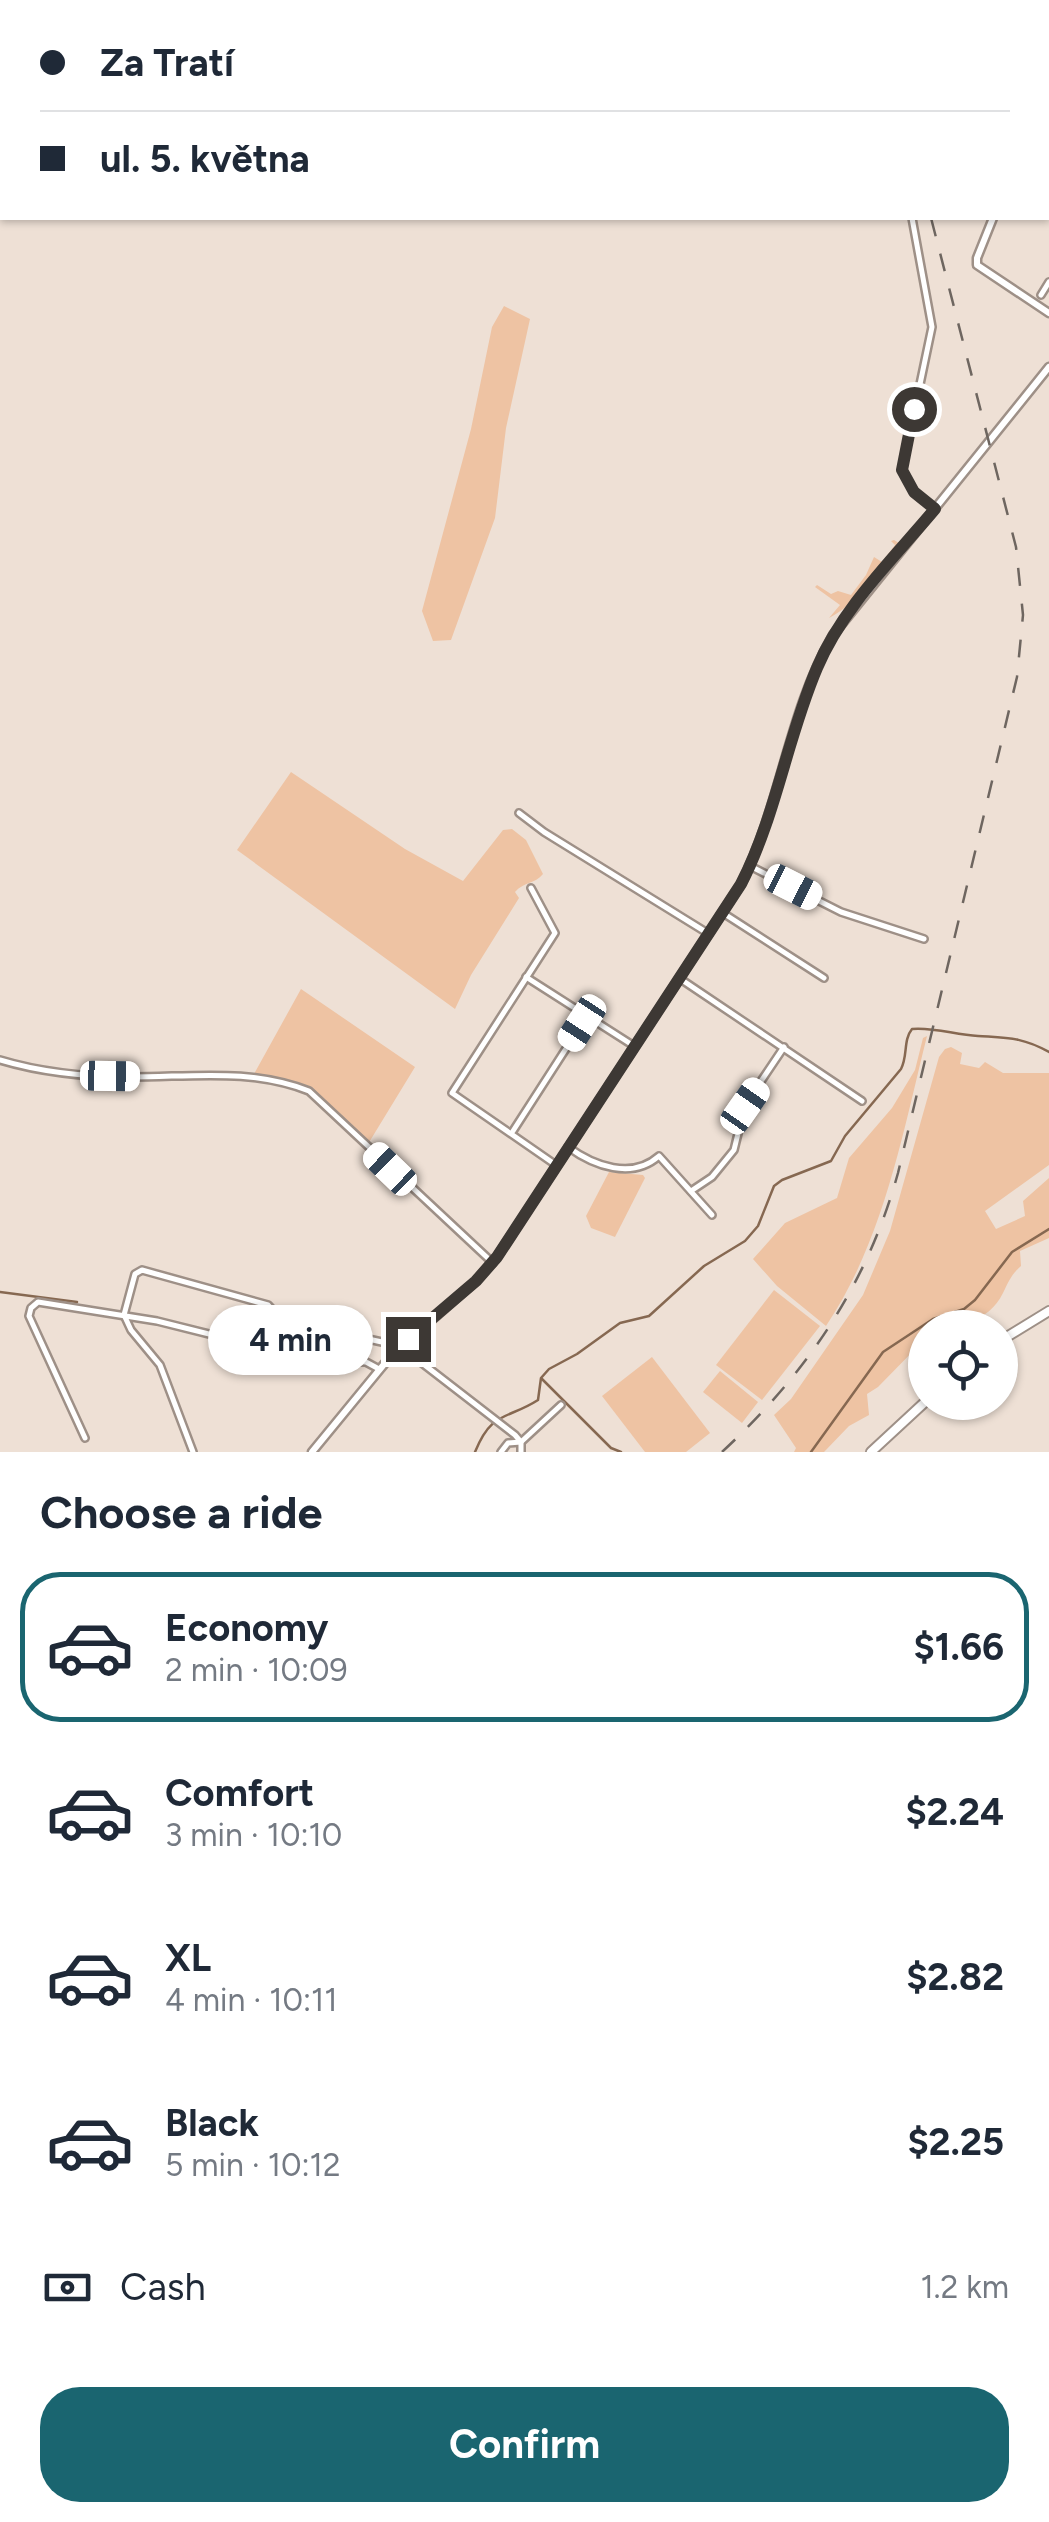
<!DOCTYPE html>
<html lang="en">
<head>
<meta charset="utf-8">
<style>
  body { margin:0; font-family:Figtree,sans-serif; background:#f6f6f7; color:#1f2937; height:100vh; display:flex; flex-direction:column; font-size:38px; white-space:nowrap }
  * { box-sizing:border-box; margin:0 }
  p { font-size:32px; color:#747a83 }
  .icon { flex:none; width:55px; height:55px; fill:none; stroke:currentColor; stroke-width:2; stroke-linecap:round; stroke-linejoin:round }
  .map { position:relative; height:1452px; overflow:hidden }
  .details { display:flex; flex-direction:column; background:#fff; flex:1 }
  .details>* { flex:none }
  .guide { position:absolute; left:0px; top:0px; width:1050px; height:220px; box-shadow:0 2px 8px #0004; display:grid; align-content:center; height:220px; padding:0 40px; background:#fff }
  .controls { position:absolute; left:908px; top:1310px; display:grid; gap:20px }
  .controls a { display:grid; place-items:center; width:110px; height:110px; border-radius:50%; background:#fff; box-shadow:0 2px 8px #0004; font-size:50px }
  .end { position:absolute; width:45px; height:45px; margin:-22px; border:12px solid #3d3834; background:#fff; box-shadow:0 0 0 5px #fff }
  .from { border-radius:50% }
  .bubble { position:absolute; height:70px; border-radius:35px; background:#fff; box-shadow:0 2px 8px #0004; font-size:32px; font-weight:700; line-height:70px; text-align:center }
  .car { position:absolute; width:30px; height:60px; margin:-30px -15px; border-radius:12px; box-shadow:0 0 8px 2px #0007; background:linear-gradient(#fff 24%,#345 0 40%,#fff 0 76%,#345 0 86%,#fff 0) }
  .guide b { display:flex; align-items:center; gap:35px; height:95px; font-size:38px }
  .guide b+b { border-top:2px solid #e0e1e3 }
  .guide i { width:25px; height:25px; background:#1f2937 }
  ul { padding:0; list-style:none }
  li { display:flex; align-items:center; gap:30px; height:150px; margin:0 20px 15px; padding:0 20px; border:5px solid transparent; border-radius:40px }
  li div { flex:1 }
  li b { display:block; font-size:38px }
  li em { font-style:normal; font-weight:700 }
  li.selected { border-color:#1a6570 }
  li>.icon { width:90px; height:90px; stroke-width:1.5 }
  h2 { padding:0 40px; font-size:45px; line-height:120px }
  .pay { display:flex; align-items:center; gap:25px; height:110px; padding:0 40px; font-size:38px }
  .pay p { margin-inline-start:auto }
  .button { display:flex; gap:20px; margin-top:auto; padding:20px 40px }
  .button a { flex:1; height:115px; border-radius:40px; background:#1a6570; color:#fff; font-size:40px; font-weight:700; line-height:115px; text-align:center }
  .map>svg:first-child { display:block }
  .green { fill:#eec3a3 }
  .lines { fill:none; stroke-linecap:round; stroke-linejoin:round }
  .stream { stroke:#866851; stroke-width:2.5 }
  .minor-casing { stroke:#9e9087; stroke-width:10 }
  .tertiary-casing { stroke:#9e9087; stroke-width:11 }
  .primary-casing { stroke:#9e9087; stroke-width:12 }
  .minor { stroke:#fff; stroke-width:5 }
  .tertiary { stroke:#fff; stroke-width:6 }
  .primary { stroke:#fff; stroke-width:8 }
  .rail { stroke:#6e6660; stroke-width:2.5; stroke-dasharray:18 18; stroke-linecap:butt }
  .route { stroke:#3d3834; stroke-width:12 }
</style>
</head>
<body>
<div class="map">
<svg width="1049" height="1452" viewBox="0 0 1049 1452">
  <rect width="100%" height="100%" fill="#eee0d5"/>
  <g class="green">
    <polygon points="504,306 530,319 506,428 495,518 451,640 433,641 422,611 471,429 492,327"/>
    <path d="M894,540L899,543C880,568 856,605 829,618L840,605L815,587L817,585L831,594L838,591L851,595L866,575L874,557L882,562L895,545L891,541Z"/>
    <path d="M291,772L405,849L463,881L503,830L512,829L526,840L543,874C535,884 523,882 515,892L519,898L471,975L455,1009L237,850Z"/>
    <path d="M301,989L415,1067L368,1144C331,1107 308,1081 254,1074Z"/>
    <path d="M927,1036C902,1136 884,1239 826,1326L777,1286L753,1259L785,1223L837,1198L849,1158L892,1108L915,1070L923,1038Z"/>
    <path d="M951,1047L962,1053L960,1064L979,1068L985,1062L1003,1073H1049V1165L985,1211L996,1229L1025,1216L1023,1201L1049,1178V1238L1020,1251L1021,1266C1011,1275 1009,1281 1003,1293C989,1323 954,1328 925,1328V1339L878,1387L867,1394L869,1415L849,1426L824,1452H794L796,1448L774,1415L791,1399L863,1295L890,1231L939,1057L945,1049Z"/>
    <polygon points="609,1172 643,1175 645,1178 615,1237 591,1228 586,1216"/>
    <polygon points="774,1290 820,1326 762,1400 716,1365"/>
    <polygon points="652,1357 710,1433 686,1452 645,1452 602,1396"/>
    <polygon points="720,1371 758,1402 742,1423 703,1392"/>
  </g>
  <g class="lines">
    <g class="stream">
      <polyline points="0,1292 77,1302"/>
      <polyline points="542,1379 611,1448 621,1452"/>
      <path d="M475,1452C492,1410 507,1420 538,1400L541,1378L549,1369L577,1354L620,1323L649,1316L704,1266L745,1241L758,1226L774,1186L782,1180L831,1161L845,1136L901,1069C908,1056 903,1040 912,1029C935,1027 955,1035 978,1036C1008,1038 1022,1037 1049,1052"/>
      <polyline points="811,1452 883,1352 933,1319 964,1309 975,1300 1012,1252 1049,1229"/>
    </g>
    <g class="minor-casing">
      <g id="minor">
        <polyline points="867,0 867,2"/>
        <polyline points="1048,213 1049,214"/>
        <polyline points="912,218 932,327 902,470 914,492 935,509"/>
        <polyline points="1041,295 1049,282"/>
        <polyline points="519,813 544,832 709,934"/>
        <polyline points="750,866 841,912 924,939"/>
        <polyline points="531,888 555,933 452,1093 556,1165"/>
        <polyline points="723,913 824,978"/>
        <polyline points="526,977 634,1046"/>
        <polyline points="679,978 862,1101"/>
        <path d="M0,1060C43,1073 87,1077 131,1077C193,1077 250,1068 309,1091L493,1263"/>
        <polyline points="513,1131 587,1016"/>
        <path d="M568,1147C594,1166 632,1180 659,1156L712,1215"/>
        <polyline points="691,1191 712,1177 734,1150 745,1105 784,1047"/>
        <polyline points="124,1315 135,1274 142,1270 268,1305 282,1320 400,1346 515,1435 521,1442 521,1452"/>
        <polyline points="124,1315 131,1330 160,1365 193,1452"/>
        <polyline points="85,1438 29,1316 31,1308 38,1302 157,1321 313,1360 366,1362 379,1369"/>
        <polyline points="501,1452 508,1443 521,1442 561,1405"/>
      </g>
    </g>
    <g class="tertiary-casing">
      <g id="tertiary">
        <polyline points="1048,86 1049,83"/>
        <polyline points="993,218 977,258 977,265 1049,313"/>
        <path d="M312,1452L390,1357L476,1281L497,1257L741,884C781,805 788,712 833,635L1049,367"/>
      </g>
    </g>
    <g class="primary-casing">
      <g id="primary">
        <polyline points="1000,1341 1049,1311"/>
        <polyline points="871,1452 925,1402"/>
      </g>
    </g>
    <use href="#minor" class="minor"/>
    <use href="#tertiary" class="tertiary"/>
    <use href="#primary" class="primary"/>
    <g class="rail">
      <polyline points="892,0 892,2"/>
      <path d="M722,1452C807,1373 867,1285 898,1173L1017,677L1023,615L1016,547L931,218"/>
    </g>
  </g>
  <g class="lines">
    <path class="route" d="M408,1339L476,1281L497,1257L741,884C776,816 787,738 817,668C842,608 894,558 935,509L914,492L902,470L914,409"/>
  </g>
</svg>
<div class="controls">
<a><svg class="icon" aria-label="locate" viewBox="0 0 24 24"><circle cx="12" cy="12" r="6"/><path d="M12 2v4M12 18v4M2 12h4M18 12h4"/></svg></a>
</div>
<i class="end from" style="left:914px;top:409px"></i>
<i class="end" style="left:408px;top:1339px"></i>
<div class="bubble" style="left:208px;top:1305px;width:165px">4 min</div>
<i class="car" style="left:793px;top:887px;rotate:117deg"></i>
<i class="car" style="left:582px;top:1023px;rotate:213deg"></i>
<i class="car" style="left:110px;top:1076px;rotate:91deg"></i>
<i class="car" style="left:745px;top:1106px;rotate:35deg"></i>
<i class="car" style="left:390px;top:1169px;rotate:314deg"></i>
<div class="guide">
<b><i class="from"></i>Za Tratí</b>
<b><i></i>ul. 5. května</b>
</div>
</div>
<section class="details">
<h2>Choose a ride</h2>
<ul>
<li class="selected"><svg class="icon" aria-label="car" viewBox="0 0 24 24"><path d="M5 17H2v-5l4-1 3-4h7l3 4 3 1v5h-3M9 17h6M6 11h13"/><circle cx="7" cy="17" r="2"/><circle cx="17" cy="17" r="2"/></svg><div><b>Economy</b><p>2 min · 10:09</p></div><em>$1.66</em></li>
<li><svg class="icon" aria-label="car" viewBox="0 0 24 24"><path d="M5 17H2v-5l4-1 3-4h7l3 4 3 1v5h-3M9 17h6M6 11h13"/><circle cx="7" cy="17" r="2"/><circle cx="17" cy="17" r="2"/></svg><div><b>Comfort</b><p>3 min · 10:10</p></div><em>$2.24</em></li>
<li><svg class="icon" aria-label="car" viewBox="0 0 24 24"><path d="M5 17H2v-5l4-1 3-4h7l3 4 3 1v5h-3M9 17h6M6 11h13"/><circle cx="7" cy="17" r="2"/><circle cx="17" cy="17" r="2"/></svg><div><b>XL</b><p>4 min · 10:11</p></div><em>$2.82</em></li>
<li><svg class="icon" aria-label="car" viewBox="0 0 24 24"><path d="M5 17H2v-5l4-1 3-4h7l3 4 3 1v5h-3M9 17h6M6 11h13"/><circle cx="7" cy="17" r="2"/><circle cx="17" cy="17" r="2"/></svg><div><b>Black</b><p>5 min · 10:12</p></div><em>$2.25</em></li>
</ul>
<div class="pay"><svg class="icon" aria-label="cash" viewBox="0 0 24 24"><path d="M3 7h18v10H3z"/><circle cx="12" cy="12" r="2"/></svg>Cash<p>1.2 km</p></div>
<div class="button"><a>Confirm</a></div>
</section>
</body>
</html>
